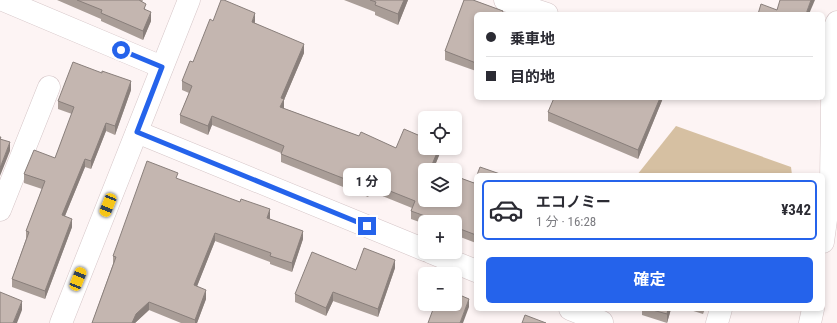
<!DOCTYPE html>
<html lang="ja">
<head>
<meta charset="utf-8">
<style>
  body { margin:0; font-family:"Roboto Condensed","Noto Sans JP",sans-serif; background:#f7f7f7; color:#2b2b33; height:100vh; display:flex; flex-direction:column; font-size:15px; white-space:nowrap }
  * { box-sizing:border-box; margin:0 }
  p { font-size:13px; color:#7c7c81 }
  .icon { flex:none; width:22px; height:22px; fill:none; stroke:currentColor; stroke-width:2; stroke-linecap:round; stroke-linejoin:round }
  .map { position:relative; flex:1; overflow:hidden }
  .details { position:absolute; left:474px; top:173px; width:351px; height:138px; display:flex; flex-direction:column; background:#fff; border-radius:6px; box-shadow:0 2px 6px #0003 }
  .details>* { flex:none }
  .guide { position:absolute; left:474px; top:12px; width:351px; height:88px; border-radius:6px; box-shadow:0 2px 6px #0003; display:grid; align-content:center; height:88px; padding:0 12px; background:#fff }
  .buttons { position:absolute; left:418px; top:111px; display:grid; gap:8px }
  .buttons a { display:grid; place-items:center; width:44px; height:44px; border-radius:6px; background:#fff; box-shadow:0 2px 6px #0003; font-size:20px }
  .end { position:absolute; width:18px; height:18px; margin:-9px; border:5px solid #2563eb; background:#fff; box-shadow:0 0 0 2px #fff }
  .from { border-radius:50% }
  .bubble { position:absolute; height:28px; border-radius:6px; background:#fff; box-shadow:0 2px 6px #0003; font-size:13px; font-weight:700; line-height:28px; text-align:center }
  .car { position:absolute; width:12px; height:24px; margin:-12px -6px; border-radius:5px; box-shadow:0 0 3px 1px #0007; background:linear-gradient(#f5c518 24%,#345 0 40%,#f5c518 0 76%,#345 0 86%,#f5c518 0) }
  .guide b { display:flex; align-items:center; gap:14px; height:38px; font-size:15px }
  .guide b+b { border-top:1px solid #e1e1e2 }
  .guide i { width:10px; height:10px; background:#2b2b33 }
  ul { padding:7px 0 0; list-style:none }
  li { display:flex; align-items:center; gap:12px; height:60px; margin:0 8px 6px; padding:0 4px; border:2px solid transparent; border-radius:6px }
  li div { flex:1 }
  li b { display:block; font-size:15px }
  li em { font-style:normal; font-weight:700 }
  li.current { border-color:#2563eb }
  li>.icon { width:36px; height:36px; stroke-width:1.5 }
  .cta { display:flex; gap:8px; margin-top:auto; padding:8px 12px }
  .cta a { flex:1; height:46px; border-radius:6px; background:#2563eb; color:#fff; font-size:16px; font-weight:700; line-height:46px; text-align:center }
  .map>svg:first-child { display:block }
  .green { fill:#d6c0a2 }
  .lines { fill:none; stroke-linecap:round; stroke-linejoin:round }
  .street-casing { stroke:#d5c5c7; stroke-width:23 }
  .street { stroke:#fff; stroke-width:22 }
  .wall { fill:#a99d97 }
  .shaded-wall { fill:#897f7b }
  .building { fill:#c4b6b0; stroke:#897f7b }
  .route { stroke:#2563eb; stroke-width:5 }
</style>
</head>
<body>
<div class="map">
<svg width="837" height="323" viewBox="0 0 837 323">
  <rect width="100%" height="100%" fill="#fdf4f4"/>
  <polygon class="green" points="676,126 791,167 792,175 637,175"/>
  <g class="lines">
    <g class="street-casing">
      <g id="street">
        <polyline points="3,0 162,67"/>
        <polyline points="505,0 547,14"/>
        <polyline points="137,132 425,250"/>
        <polyline points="0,210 49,87"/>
        <polyline points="823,242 831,183 833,32 837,22"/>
        <polyline points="430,252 476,271"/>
        <polyline points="570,309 602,322"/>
        <polyline points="61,323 189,0"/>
        <polyline points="717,323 721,309"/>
        <polyline points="810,323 813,309"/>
      </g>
    </g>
    <use href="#street" class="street"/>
  </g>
  <g class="wall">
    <polygon points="57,0 143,0 142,2 151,21 143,40 101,21 101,19"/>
    <polygon points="344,0 408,0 398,25 375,15 375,12"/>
    <polygon points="464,0 473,0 503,11 503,14 476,14 476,71 445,60 445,51"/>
    <polygon points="213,21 255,21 255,23 304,53 284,100 283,108 359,136 396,148 440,148 440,153 434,168 474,183 476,177 476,243 455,235 455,222 425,222 425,224 411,219 411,211 412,208 370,191 368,197 281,162 281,153 212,125 208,135 180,123 180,115 189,93 182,90 182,81 193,62"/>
    <polygon points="131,90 115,135 106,131 91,169 85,167 65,216 72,227 45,299 12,287 12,279 26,239 26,231 42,189 24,183 24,174 55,158 72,114 58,109 58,101"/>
    <polygon points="663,98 638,159 548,121 548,112"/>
    <polygon points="178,179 270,218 270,219 303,239 292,272 270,264 270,262 215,241 197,286 206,299 197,323 181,323 149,310 135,323 92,323 113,264 113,256"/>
    <polygon points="395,268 378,317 333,301 326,316 295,302 295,294 356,270"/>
    <polygon points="642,309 671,309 667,323 642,315"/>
    <polygon points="687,309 705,309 703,314"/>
  </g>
  <g class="shaded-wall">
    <polygon points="404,0 408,0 398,25 398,14"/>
    <polygon points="811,0 815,0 809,14 806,14"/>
    <polygon points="151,12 151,21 143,40 143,31"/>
    <polygon points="255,13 255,21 252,30 252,22"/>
    <polygon points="304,44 304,53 284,100 284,108 280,116 281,98"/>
    <polygon points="131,81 131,90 115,135 115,126"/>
    <polygon points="660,98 663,98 638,159 638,150"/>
    <polygon points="212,116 212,125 208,135 208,126"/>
    <polygon points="106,123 106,131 91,169 91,161"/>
    <polygon points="10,142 10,151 0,176 0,168"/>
    <polygon points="439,148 440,148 440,153 433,170 431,167"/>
    <polygon points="85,159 85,167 62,223 62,215"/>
    <polygon points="370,183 370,191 368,197 368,188"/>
    <polygon points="270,209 270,218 267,226 267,218"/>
    <polygon points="72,219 72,227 45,299 45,291"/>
    <polygon points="303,231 303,239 292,272 292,263"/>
    <polygon points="215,233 215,241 194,294 194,285"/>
    <polygon points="395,260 395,268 378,317 378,309"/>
    <polygon points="206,290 206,299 197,323 195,323 195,320"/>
    <polygon points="333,292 333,301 326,316 326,308"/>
    <polygon points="469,299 469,307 463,323 460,323"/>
    <polygon points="22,301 22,310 17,323 13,323"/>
    <polygon points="149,302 149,310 135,323 132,323 136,314"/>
    <polygon points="668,309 671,309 667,323 667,314"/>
  </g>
  <g class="building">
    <polygon points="77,0 139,0 146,4 144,9 151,12 143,31 101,13 102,10"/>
    <polygon points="221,0 224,0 255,13 252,22 304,44 281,98 284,99 280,107 359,136 361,132 396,148 404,129 425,138 425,148 439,148 431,167 438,170 425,170 425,200 455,200 455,176 474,183 476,177 476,235 455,227 455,222 442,222 411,211 415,201 370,183 368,188 281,154 284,146 212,116 208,126 180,115 192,86 182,81 190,61 193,62 210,19 213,21"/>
    <polygon points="370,0 404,0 398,14 375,5 376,2"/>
    <polygon points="464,0 473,0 503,11 502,14 476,14 476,63 445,51"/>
    <polygon points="780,0 811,0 806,14 758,14 761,4 777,10"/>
    <polygon points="73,62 102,73 102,71 131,81 115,126 106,123 91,161 85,159 62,215 72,219 45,291 12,279 29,232 26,231 45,181 24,174 34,150 55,158 74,107 58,101"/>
    <polygon points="554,98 660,98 638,150 548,112"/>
    <polygon points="0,137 1,137 0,139 10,142 0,168"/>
    <polygon points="147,161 178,173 176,178 240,202 241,199 270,209 267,218 303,231 292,263 270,256 271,253 215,233 194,285 206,290 195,320 149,302 136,314 132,323 92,323 116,257 113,256"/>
    <polygon points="480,167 503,175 477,175"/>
    <polygon points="364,248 395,260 378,309 333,292 326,308 295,294 312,252 356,270"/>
    <polygon points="0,292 22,301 13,323 0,323"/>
    <polygon points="455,293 469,299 460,323 428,323 435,304 455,304"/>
    <polygon points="649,309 668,309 667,314"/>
    <polygon points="525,315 546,323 522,323"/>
  </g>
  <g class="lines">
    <polyline class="route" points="121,50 162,67 137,132 367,226"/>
  </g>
</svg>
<div class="buttons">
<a><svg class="icon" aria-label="locate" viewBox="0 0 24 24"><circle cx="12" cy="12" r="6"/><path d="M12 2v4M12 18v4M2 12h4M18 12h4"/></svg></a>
<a><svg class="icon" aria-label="layers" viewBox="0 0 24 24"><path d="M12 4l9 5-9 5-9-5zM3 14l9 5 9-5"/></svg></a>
<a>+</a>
<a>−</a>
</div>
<i class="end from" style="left:121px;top:50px"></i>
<i class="end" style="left:367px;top:226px"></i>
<div class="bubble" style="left:343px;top:168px;width:48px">1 分</div>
<i class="car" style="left:108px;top:205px;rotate:202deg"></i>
<i class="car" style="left:78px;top:279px;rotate:22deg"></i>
<div class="guide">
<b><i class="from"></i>乗車地</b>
<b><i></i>目的地</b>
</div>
<section class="details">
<ul>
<li class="current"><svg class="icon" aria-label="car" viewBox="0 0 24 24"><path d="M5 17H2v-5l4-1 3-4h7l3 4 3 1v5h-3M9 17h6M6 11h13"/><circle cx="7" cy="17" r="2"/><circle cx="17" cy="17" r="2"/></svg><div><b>エコノミー</b><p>1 分 · 16:28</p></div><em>¥342</em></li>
</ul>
<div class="cta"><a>確定</a></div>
</section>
</div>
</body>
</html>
